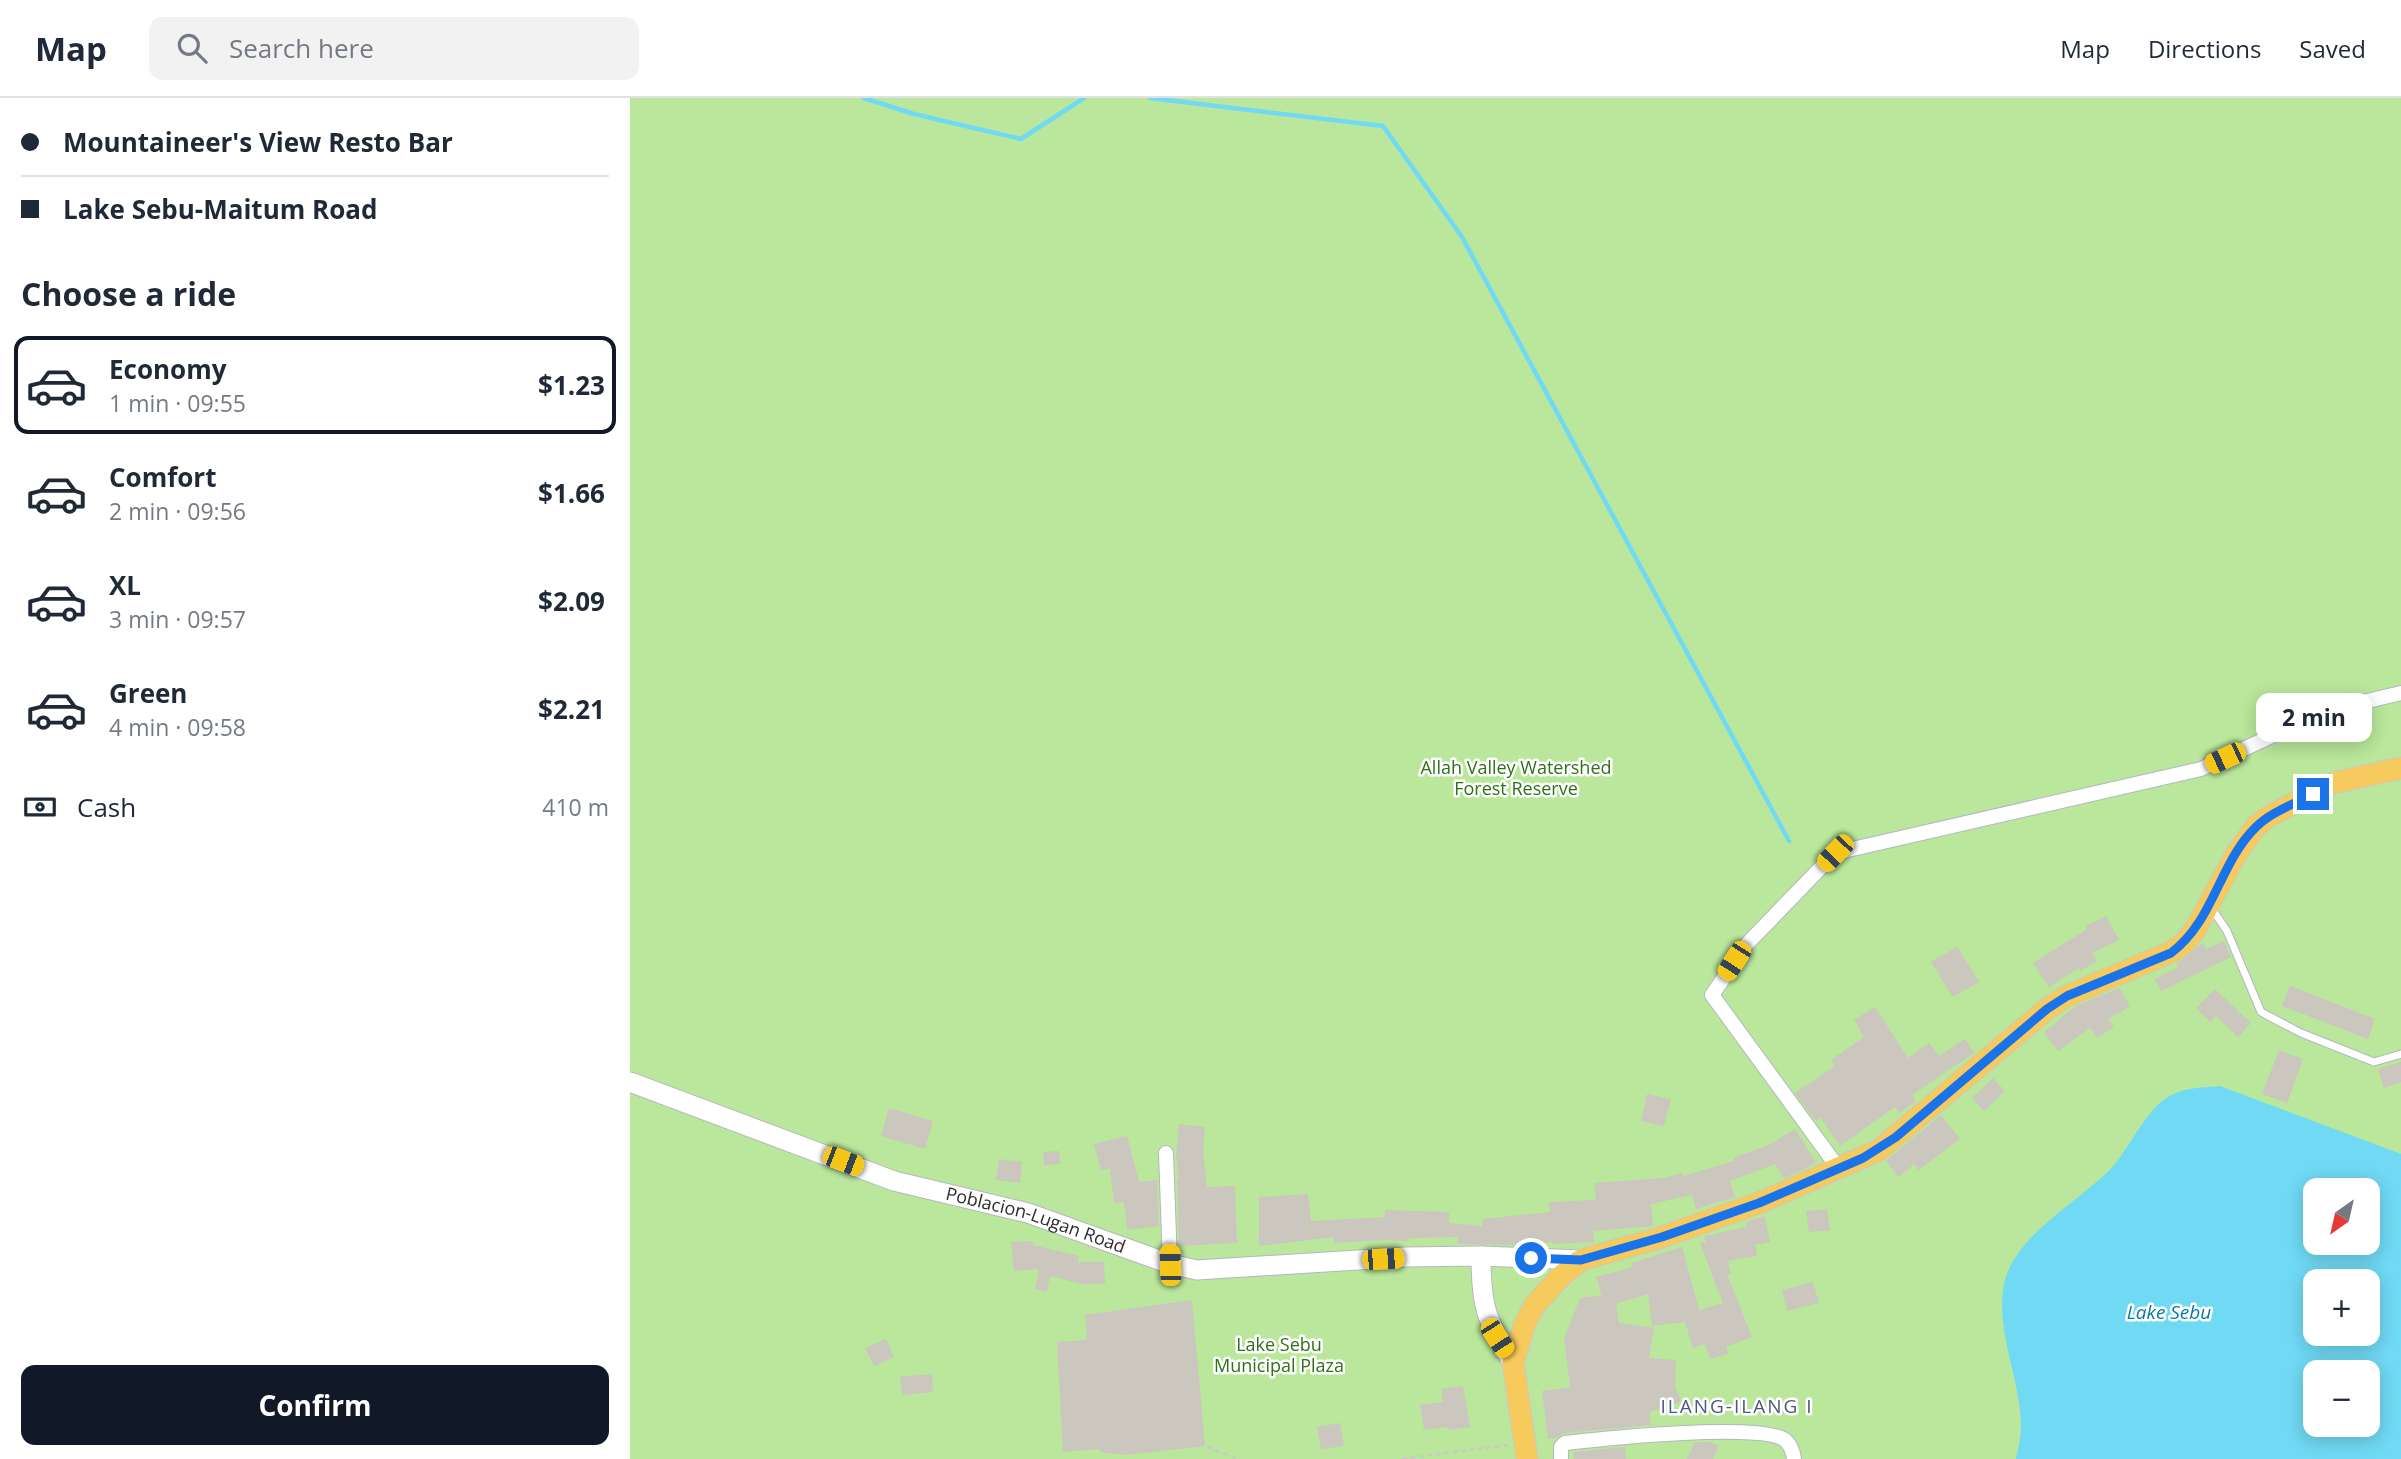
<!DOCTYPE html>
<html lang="en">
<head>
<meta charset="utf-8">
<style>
  body { margin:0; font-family:"Open Sans",sans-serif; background:#f2f2f3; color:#1f2937; height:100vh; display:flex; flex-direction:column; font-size:26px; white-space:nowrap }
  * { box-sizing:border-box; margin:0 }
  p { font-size:23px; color:#747a83 }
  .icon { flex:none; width:38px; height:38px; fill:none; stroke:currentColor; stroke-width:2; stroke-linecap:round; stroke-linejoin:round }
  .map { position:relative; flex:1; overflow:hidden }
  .details { display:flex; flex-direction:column; background:#fff; width:630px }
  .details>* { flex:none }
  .hud { display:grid; align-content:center; height:154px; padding:0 21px; background:#fff }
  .needle { width:46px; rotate:214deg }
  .fabs { position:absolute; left:1673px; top:1080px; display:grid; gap:14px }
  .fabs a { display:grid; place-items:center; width:77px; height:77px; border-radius:14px; background:#fff; box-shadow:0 4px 18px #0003; font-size:35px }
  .end { position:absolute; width:32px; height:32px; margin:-16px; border:9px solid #1a73e8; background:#fff; box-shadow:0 0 0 4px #fff }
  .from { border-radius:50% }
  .bubble { position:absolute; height:49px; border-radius:14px; background:#fff; box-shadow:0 4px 18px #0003; font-size:23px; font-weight:700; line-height:49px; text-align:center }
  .car { position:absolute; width:21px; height:42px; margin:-21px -10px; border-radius:9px; box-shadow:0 0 5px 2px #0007; background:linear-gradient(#f5c518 24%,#345 0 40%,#f5c518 0 76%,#345 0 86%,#f5c518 0) }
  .hud b { display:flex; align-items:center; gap:24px; height:66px; font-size:26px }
  .hud b+b { border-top:2px solid #e0e1e3 }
  .hud i { width:18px; height:18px; background:#1f2937 }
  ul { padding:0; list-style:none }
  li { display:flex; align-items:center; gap:21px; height:98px; margin:0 14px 10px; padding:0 7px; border:4px solid transparent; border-radius:14px }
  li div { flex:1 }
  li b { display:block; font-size:26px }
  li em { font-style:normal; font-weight:700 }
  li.current { border-color:#111827 }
  li>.icon { width:63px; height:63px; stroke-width:1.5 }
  h2 { padding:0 21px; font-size:32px; line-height:84px }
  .pay { display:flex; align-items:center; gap:18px; height:77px; padding:0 21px; font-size:26px }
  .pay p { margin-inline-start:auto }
  .cta { display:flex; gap:14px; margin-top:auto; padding:14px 21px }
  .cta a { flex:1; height:80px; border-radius:14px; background:#111827; color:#fff; font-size:28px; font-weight:700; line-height:80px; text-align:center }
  header { display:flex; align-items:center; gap:42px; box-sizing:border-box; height:98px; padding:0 35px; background:#fff; border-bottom:2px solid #e0e1e3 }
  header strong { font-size:33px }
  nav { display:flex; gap:38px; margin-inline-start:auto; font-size:24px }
  .search { width:490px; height:63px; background:#f2f2f3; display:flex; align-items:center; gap:18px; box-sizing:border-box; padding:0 24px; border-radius:14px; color:#747a83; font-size:26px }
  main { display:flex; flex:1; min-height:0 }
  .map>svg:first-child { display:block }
  .green { fill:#bae79b; fill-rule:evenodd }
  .water { fill:#70d9f4; fill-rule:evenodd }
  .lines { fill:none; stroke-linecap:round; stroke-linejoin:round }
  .stream { stroke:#70d9f4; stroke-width:4.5 }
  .building { fill:#cbc6be }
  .lane-casing { stroke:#b4b7c1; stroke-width:9 }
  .street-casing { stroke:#b4b7c1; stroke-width:16 }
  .secondary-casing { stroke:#b4b7c1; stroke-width:21 }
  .primary-casing { stroke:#c9c9c9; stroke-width:23 }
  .path { stroke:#c9c9c9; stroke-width:2.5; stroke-dasharray:5 3.5; stroke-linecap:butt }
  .lane { stroke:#fff; stroke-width:7 }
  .street { stroke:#fff; stroke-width:14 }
  .secondary { stroke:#fff; stroke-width:19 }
  .primary { stroke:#f7ca5e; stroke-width:21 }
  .route { stroke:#1a73e8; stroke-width:9 }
  .labels { text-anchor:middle; stroke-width:5; stroke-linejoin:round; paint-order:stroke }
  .park-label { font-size:18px; fill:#307018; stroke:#fff }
  .street-label { font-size:18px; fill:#2e2e2e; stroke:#fff }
  .water-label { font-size:19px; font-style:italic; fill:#087aa7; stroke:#fff }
  .neighbourhood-label { font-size:19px; letter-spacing:2px; fill:#4b5881; stroke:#fff }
</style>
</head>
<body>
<header>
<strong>Map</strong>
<div class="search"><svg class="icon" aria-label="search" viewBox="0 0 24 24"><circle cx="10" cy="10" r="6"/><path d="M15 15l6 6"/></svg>Search here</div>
<nav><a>Map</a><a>Directions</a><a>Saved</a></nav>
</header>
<main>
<section class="details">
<div class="hud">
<b><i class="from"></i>Mountaineer's View Resto Bar</b>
<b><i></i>Lake Sebu-Maitum Road</b>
</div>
<h2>Choose a ride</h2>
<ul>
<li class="current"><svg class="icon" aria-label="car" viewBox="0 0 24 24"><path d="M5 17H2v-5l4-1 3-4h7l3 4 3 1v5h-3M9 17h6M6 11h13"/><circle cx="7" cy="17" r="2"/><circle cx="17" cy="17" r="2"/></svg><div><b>Economy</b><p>1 min · 09:55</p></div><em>$1.23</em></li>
<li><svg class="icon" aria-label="car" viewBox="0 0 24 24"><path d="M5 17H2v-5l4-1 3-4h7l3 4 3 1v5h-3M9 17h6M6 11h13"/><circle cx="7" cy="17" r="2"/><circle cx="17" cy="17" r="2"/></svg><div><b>Comfort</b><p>2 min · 09:56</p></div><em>$1.66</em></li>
<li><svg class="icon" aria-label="car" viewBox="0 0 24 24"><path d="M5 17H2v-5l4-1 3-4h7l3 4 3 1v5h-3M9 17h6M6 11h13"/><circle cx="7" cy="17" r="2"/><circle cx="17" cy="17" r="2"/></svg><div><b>XL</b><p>3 min · 09:57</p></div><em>$2.09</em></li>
<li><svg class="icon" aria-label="car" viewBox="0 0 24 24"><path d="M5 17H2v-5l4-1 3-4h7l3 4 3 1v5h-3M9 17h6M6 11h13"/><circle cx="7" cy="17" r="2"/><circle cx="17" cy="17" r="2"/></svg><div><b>Green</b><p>4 min · 09:58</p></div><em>$2.21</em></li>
</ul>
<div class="pay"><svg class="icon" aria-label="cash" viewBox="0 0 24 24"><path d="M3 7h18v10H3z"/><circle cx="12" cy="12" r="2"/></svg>Cash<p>410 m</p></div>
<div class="cta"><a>Confirm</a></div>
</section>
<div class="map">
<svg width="1771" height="1361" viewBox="0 0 1771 1361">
  <rect width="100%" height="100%" fill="#efe8e0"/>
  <path class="green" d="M0,0H1771V1361H0ZM1685,1092H1738V1144H1685ZM1685,1183H1738V1236H1685ZM1685,1274H1738V1326H1685Z"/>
  <path class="water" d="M1590,988L1771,1056V1361H1386C1388,1351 1391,1340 1391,1329C1391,1283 1367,1237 1373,1192C1380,1137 1452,1104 1485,1066C1500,1048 1518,1010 1538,999C1554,989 1571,990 1590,988ZM1685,1092H1738V1144H1685ZM1685,1183H1738V1236H1685ZM1685,1274H1738V1326H1685Z"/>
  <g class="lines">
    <g class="stream">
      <polyline points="234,0 284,16 391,41 454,0"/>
      <polyline points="520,0 753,28 832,139 1159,743"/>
    </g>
  </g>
  <g class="building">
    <polygon points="1476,818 1489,842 1462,855 1467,863 1450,873 1449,870 1419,889 1403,865 1457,831 1456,828"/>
    <polygon points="1594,843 1601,859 1531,893 1525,881 1548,869 1546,866 1570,847 1573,845 1576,851"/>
    <polygon points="1327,849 1349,884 1323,899 1301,864"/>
    <polygon points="1660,888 1745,921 1738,941 1652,908"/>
    <polygon points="1489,890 1500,908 1479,921 1484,929 1467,940 1460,930 1428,953 1414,934 1446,908"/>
    <polygon points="1585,891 1621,925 1608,939 1586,918 1580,924 1566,910"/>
    <polygon points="1245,909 1278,960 1299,945 1309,958 1335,941 1344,955 1282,997 1286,1003 1270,1015 1265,1009 1210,1048 1191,1020 1186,1023 1165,995 1205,968 1201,962 1234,939 1224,922"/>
    <polygon points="1649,952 1673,961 1657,1005 1632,996"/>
    <polygon points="1771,964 1771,984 1754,990 1748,971"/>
    <polygon points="1363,980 1375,993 1354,1013 1342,1000"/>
    <polygon points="1017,996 1041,1001 1034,1028 1011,1023"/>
    <polygon points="259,1010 303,1023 295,1051 251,1038"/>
    <polygon points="1311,1017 1330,1041 1289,1072 1284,1066 1269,1079 1256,1063"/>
    <polygon points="549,1026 575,1029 573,1053 577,1089 605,1088 607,1145 549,1148 547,1080 549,1080 546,1058"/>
    <polygon points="1165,1031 1186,1064 1178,1069 1154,1080 1145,1066 1100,1083 1105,1099 1066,1111 1062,1097 1021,1106 1023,1128 963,1133 964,1144 922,1146 922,1144 890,1147 830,1146 827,1145 828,1139 779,1140 779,1143 754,1142 704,1145 704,1139 629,1148 629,1099 678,1096 681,1123 755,1119 755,1112 819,1114 819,1125 852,1128 853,1121 920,1114 919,1104 966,1102 964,1085 1034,1080 1052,1075 1053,1078 1104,1063 1103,1060 1139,1047"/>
    <polygon points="497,1038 509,1084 527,1082 529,1128 497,1132 494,1104 484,1105 480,1070 471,1073 464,1046"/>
    <polygon points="429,1053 430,1066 414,1067 413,1054"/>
    <polygon points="369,1061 392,1064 390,1085 366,1082"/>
    <polygon points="1197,1111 1200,1132 1179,1134 1176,1113"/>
    <polygon points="1135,1118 1140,1144 1125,1147 1127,1158 1098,1163 1101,1176 1097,1176 1122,1239 1096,1249 1098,1256 1080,1261 1075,1246 1063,1250 1055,1224 1022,1228 1018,1196 986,1206 989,1225 1024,1230 1019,1260 1046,1262 1045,1287 1051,1304 1019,1314 1021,1327 934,1335 926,1340 918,1341 912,1293 940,1289 934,1241 950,1200 972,1197 966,1179 1003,1169 1002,1165 1052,1149 1069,1212 1093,1205 1070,1145 1076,1144 1074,1138 1117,1129 1116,1124"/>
    <polygon points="403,1143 403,1147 449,1158 448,1164 474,1164 475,1186 452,1186 420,1178 417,1194 405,1191 409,1171 384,1173 381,1144"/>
    <polygon points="1183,1184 1189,1205 1157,1213 1152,1192"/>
    <polygon points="562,1202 575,1348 495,1357 470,1354 470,1351 433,1354 427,1244 457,1242 455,1217"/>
    <polygon points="256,1241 264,1259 244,1268 235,1250"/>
    <polygon points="302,1276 303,1294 272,1297 270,1279"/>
    <polygon points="833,1288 840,1329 818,1332 818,1329 794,1332 790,1307 813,1304 811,1291"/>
    <polygon points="710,1325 714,1348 691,1351 687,1329"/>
    <polygon points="1065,1344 1079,1344 1089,1348 1083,1361 1057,1361"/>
    <polygon points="995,1349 996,1361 944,1361 943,1354"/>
  </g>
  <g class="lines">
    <g class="lane-casing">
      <polyline id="lane" points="1580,808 1597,833 1631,914 1671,935 1744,964 1771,956"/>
    </g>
    <g class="street-casing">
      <g id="street">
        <polyline points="536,1055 540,1166"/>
        <polyline points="1209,1071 1082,897 1116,847 1205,755 1571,671 1695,613 1771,595"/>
        <path d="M931,1361V1349L935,1345C971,1341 1130,1324 1155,1342C1161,1347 1163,1354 1164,1361"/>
      </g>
    </g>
    <g class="secondary-casing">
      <g id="secondary">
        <path id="s1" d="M0,984L264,1083L398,1115L540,1166L567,1172L776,1159L851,1158L951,1162"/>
        <path d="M851,1158C851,1209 856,1222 883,1265"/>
      </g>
    </g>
    <g class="primary-casing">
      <polyline id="primary" points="897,1361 883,1265 895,1225 905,1207 931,1178 951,1162 1032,1139 1129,1105 1249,1052 1417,911 1437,898 1541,854 1554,845 1565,832 1605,758 1626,728 1641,717 1703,685 1771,670"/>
    </g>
    <g class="path">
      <polyline points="577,1349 609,1361"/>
      <polyline points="772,1361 877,1347"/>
    </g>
    <use href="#lane" class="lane"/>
    <use href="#street" class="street"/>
    <use href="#secondary" class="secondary"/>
    <use href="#primary" class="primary"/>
  </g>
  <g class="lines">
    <path class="route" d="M901,1160L951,1162L1032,1139L1129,1105L1233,1060L1266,1039L1417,911L1437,898L1541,855C1584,823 1589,765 1626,729C1641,714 1664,706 1683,696"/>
  </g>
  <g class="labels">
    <g class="park-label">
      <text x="886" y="676">Allah Valley Watershed<tspan x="886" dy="21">Forest Reserve</tspan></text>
      <text x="649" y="1253">Lake Sebu<tspan x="649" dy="21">Municipal Plaza</tspan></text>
    </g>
    <g class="street-label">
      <text dy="6" stroke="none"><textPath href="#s1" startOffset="429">Poblacion-Lugan Road</textPath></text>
    </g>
    <g class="water-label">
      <text x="1539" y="1221">Lake Sebu</text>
    </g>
    <g class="neighbourhood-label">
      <text x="1107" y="1315">ILANG-ILANG I</text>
    </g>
  </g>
</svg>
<div class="fabs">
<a><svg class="needle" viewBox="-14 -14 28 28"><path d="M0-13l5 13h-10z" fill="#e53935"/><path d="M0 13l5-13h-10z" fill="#747a83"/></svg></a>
<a>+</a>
<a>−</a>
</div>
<i class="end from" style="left:901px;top:1160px"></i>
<i class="end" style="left:1683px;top:696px"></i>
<div class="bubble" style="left:1626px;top:595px;width:116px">2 min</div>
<i class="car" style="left:1595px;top:660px;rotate:245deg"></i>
<i class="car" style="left:1205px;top:755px;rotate:224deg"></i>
<i class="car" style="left:1104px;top:863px;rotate:213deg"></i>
<i class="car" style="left:213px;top:1063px;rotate:111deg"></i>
<i class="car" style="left:753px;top:1161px;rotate:87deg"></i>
<i class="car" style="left:540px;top:1167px;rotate:358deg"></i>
<i class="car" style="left:867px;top:1240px;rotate:147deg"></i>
</div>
</main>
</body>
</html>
